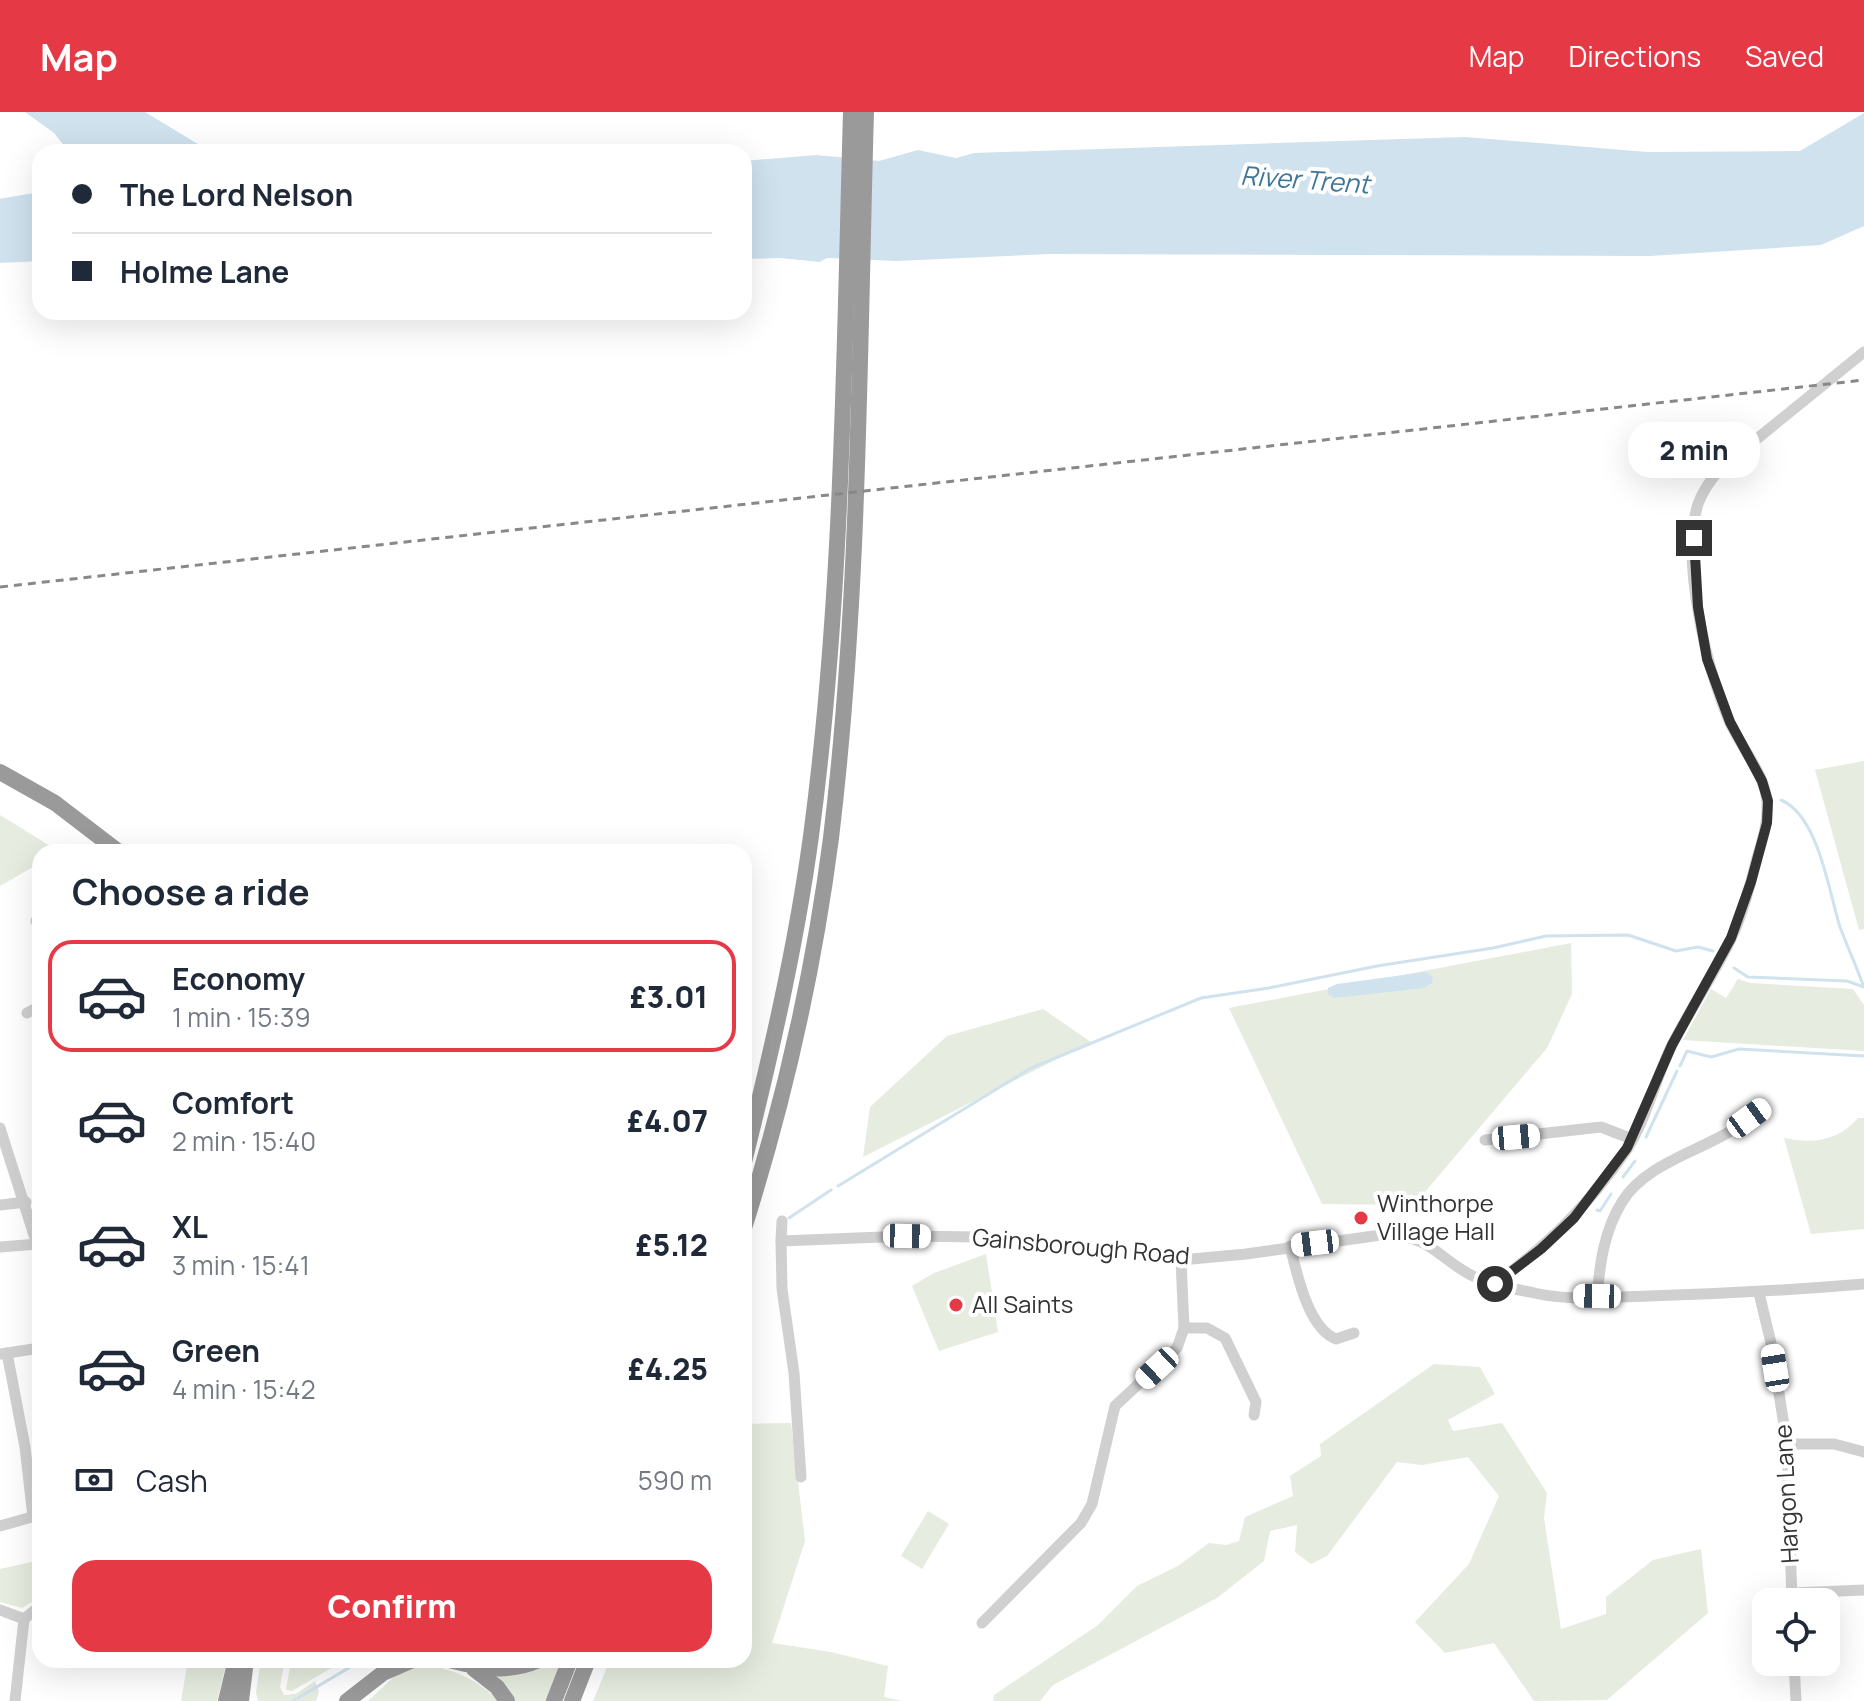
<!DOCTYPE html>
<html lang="en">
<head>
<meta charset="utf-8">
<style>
  body { margin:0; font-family:Manrope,sans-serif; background:#f2f2f3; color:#1f2937; height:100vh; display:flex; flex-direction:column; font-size:30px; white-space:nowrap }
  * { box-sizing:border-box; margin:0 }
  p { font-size:26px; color:#747a83 }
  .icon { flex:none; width:44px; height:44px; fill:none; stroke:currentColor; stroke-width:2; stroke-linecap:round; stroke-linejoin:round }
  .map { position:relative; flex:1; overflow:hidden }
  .side { position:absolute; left:32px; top:732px; width:720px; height:824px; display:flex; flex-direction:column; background:#fff; border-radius:24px; box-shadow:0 8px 32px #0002 }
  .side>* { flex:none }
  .hud { position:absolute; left:32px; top:32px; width:720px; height:176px; border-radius:24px; box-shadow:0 8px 32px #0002; display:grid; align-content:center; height:176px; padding:0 40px; background:#fff }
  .tools { position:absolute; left:1752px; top:1476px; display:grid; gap:16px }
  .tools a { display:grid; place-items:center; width:88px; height:88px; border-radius:16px; background:#fff; box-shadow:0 8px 32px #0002; font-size:40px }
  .end { position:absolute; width:36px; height:36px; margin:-18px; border:10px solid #333; background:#fff; box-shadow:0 0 0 4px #fff }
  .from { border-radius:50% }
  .bubble { position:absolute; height:56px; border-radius:24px; background:#fff; box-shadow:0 8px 32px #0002; font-size:26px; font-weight:800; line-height:56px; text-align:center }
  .car { position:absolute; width:24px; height:48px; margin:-24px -12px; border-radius:10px; box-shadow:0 0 6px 2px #0007; background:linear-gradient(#fff 24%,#345 0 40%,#fff 0 76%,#345 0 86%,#fff 0) }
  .hud b { display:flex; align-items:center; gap:28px; height:76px; font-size:30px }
  .hud b+b { border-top:2px solid #e0e1e3 }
  .hud i { width:20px; height:20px; background:#1f2937 }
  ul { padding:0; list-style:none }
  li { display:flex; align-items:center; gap:24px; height:112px; margin:0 16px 12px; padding:0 24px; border:4px solid transparent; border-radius:24px }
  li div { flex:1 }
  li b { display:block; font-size:30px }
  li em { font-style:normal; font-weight:800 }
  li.current { border-color:#e63946 }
  li>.icon { width:72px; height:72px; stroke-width:1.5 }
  h2 { padding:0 40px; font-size:36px; line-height:96px }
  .pay { display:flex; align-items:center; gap:20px; height:88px; padding:0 40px; font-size:30px }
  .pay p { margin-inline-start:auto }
  .cta { display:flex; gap:16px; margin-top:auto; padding:16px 40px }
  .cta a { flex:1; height:92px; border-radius:24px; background:#e63946; color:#fff; font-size:32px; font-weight:800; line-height:92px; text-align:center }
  header { display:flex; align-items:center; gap:48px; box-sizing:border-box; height:112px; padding:0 40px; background:#e63946; color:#fff }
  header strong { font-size:38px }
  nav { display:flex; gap:44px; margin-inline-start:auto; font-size:28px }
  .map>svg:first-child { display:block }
  .green { fill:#e6ecdf }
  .water { fill:#cfe2ee }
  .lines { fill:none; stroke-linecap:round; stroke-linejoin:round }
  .stream { stroke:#cfe2ee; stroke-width:3 }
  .river { stroke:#cfe2ee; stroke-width:18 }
  .minor { stroke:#d0d0d0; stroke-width:11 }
  .highway { stroke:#9a9a9a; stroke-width:16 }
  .rail { stroke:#888; stroke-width:3; stroke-dasharray:8 6; stroke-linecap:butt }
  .route { stroke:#333; stroke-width:10 }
  .poi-dot { fill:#e63946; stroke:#fff; stroke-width:3 }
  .labels { text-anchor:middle; stroke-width:8; stroke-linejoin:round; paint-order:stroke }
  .poi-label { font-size:24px; fill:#333; stroke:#fff; text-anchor:start }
  .street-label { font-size:24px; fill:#333; stroke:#fff }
  .water-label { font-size:26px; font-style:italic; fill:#3f7597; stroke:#fff }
</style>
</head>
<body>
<header>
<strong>Map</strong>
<nav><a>Map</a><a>Directions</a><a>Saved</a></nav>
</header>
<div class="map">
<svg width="1864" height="1589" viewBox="0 0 1864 1589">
  <rect width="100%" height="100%" fill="#fff"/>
  <g class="green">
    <polygon points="1864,649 1864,817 1859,818 1815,658"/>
    <polygon points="0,703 47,732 64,740 40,740 40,751 0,774"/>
    <polygon points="1571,831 1572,882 1547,936 1414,1093 1322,1092 1229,896"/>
    <polygon points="1738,867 1750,871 1853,877 1864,893 1864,939 1683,928 1711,877 1726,886"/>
    <polygon points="1043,897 1091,930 863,1045 870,995 947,924"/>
    <path d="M1858,1006H1864V1117L1811,1122L1784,1026C1814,1032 1838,1029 1858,1006Z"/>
    <polygon points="986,1142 998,1220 939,1239 912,1174 934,1161"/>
    <polygon points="1434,1252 1480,1255 1495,1282 1448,1308 1453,1319 1502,1311 1547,1381 1544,1406 1561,1517 1606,1502 1606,1485 1653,1448 1701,1437 1708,1501 1607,1588 1534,1589 1494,1531 1445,1541 1415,1510 1469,1452 1499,1384 1468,1345 1422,1353 1397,1350 1327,1444 1311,1452 1295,1440 1297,1413 1270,1419 1264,1449 1217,1486 1053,1573 1040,1589 993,1589 994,1583 1098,1513 1137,1474 1178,1454 1209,1431 1226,1433 1239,1429 1245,1405 1293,1384 1290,1364 1321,1344 1320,1332"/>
    <polygon points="791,1311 805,1429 772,1531 831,1540 888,1554 884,1585 902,1589 593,1589 610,1548 744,1548 744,1312"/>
    <polygon points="928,1399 949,1412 922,1457 901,1444"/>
    <polygon points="36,1449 40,1485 22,1496 0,1490 0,1457"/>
    <polygon points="188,1548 227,1548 217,1589 181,1589"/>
    <polygon points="261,1548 285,1548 280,1575 284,1583 296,1582 315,1569 319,1579 316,1589 258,1589 256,1580"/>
    <polygon points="291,1548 345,1548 292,1579 286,1578"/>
    <polygon points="551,1548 562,1548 546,1589 514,1589 489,1562 531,1558"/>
    <path d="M419,1554C452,1554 476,1568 500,1589H368L396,1563Z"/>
  </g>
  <g class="water">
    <polygon points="25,0 145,0 211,40 69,40 54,21"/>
    <polygon points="1864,1 1864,114 1821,133 1650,144 1049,142 897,149 827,146 820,150 780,146 744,147 744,49 816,43 879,49 918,38 956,46 974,41 1465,25 1647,40 1800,39"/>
    <polygon points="0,94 40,94 40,149 0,151"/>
    <polygon points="1426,860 1433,865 1432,871 1424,876 1334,886 1328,882 1328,876 1337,872"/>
  </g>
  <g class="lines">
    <g class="stream">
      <path d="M1781,688C1819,704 1829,781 1840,815C1847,834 1856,853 1863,873"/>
      <polyline points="1734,856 1748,865 1847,869 1864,875"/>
      <polyline points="1680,954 1687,939 1711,945 1739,937 1864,944"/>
      <polyline points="1646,1025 1677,959"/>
      <polyline points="1623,1065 1635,1049"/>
      <polyline points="838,1074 1031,956 1201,886 1269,876 1377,854 1493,836 1546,824 1628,823 1676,839 1698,835 1713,839"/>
      <polyline points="1597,1098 1600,1099 1611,1082"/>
      <polyline points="789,1106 831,1078"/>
      <polyline points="293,1589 362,1548"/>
    </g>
    <polyline class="river" points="0,96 40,89"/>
    <g class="minor">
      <polyline points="40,803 36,809 40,814"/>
      <polyline points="27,901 40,894"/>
      <polyline points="0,1016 40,1142"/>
      <polyline points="1485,1028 1601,1015 1632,1027"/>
      <polyline points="0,1093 26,1090"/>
      <path d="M782,1109L781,1129L907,1124L979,1125L1181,1148L1246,1142L1388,1122C1433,1127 1434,1142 1469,1162C1489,1173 1516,1177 1539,1182C1572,1189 1615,1185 1649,1184C1721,1182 1792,1178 1864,1172"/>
      <polyline points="781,1129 782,1177 794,1261 801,1365"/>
      <path d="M1290,1134C1297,1162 1308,1216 1336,1227L1354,1221"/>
      <polyline points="0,1135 38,1132"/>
      <path d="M1495,1172C1549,1131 1587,1095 1626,1039C1647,1007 1655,967 1672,933C1690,897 1714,863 1731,827C1743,802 1750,773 1757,746C1762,729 1768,712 1767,693C1767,664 1742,637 1730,611C1707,558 1680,448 1698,392C1703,378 1711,367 1721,356L1864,240"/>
      <polyline points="1759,1181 1771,1231 1787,1332 1792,1490"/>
      <path d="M1597,1184C1600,1151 1604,1119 1622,1090C1645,1052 1698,1040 1734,1017C1744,1011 1754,1003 1764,995"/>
      <polyline points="1184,1216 1207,1216 1225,1226 1256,1290 1254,1303"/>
      <polyline points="7,1241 25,1335 33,1405"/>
      <polyline points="1,1242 40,1236"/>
      <polyline points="1787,1332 1834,1332 1864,1340"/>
      <polyline points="0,1414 39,1403"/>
      <polyline points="1792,1481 1864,1478"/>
      <polyline points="0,1498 24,1507"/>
      <polyline points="24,1507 40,1494"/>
      <polyline points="982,1511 1081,1411 1092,1392 1115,1294 1177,1236 1184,1216 1181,1148"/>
      <polyline points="1794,1550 1796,1589"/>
      <polyline points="15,1589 24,1507"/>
    </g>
    <g class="highway">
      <polyline points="0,660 55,691 119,740"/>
      <path d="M744,1050C771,942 796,834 811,724C843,485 844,241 851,0"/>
      <path d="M744,1116C784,990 814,857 831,726C860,486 859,241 866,0"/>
      <path d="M449,1548C481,1556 507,1562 539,1548"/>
      <polyline points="474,1557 497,1575 507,1589"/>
      <polyline points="226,1589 234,1556 239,1548"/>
      <polyline points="241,1589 246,1548"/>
      <polyline points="347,1589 383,1561 413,1548"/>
      <polyline points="554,1589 570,1548"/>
      <polyline points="572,1589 588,1548"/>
    </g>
    <polyline class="rail" points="0,475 1864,268"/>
  </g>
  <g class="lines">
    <polyline class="route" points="1495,1172 1541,1137 1574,1106 1627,1036 1672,933 1731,826 1751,770 1767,711 1768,689 1762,669 1730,610 1707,547 1698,495 1694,426"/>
  </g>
  <g class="poi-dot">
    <circle cx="1361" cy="1106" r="8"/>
    <circle cx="956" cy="1193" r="8"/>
  </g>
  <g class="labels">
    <g class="poi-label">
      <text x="1377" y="1100">Winthorpe<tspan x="1377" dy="28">Village Hall</tspan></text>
      <text x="972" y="1201">All Saints</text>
    </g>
    <g class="street-label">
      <text transform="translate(1081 1135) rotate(5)" y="8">Gainsborough Road</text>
      <text transform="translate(1787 1382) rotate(-93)" y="8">Hargon Lane</text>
    </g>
    <g class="water-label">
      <text transform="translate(1305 68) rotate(4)" y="9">River Trent</text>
    </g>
  </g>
</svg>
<div class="tools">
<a><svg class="icon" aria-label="locate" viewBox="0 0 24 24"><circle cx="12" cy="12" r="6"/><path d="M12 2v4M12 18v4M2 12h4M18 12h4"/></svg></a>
</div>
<i class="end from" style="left:1495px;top:1172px"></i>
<i class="end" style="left:1694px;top:426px"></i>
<div class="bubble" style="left:1628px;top:310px;width:132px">2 min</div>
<i class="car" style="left:1749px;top:1006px;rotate:54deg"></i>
<i class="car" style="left:1516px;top:1025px;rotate:85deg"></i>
<i class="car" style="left:907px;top:1124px;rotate:91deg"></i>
<i class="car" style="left:1315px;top:1131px;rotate:263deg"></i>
<i class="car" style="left:1597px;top:1184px;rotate:271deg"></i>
<i class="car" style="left:1157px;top:1256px;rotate:227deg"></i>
<i class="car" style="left:1775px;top:1256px;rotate:351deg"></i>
<div class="hud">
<b><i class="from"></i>The Lord Nelson</b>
<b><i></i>Holme Lane</b>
</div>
<section class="side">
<h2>Choose a ride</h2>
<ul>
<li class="current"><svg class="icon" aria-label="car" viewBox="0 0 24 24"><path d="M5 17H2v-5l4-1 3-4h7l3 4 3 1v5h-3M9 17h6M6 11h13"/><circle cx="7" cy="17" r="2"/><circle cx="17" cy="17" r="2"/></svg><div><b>Economy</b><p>1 min · 15:39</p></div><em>£3.01</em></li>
<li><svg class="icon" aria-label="car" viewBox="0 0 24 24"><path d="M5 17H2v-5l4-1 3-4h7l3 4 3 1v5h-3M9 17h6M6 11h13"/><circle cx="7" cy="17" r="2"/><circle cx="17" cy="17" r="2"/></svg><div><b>Comfort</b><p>2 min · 15:40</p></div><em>£4.07</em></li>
<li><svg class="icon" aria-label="car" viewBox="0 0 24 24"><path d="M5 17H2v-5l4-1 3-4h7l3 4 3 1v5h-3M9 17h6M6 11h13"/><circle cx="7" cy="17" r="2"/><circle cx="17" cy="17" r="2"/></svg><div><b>XL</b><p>3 min · 15:41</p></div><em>£5.12</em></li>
<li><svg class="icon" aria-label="car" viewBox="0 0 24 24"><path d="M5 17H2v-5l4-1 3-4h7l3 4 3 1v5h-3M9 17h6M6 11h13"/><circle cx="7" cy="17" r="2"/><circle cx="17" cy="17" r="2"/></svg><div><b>Green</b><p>4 min · 15:42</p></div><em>£4.25</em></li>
</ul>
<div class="pay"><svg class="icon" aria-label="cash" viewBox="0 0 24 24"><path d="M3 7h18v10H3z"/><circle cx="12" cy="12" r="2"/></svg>Cash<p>590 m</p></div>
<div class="cta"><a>Confirm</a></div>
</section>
</div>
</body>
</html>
